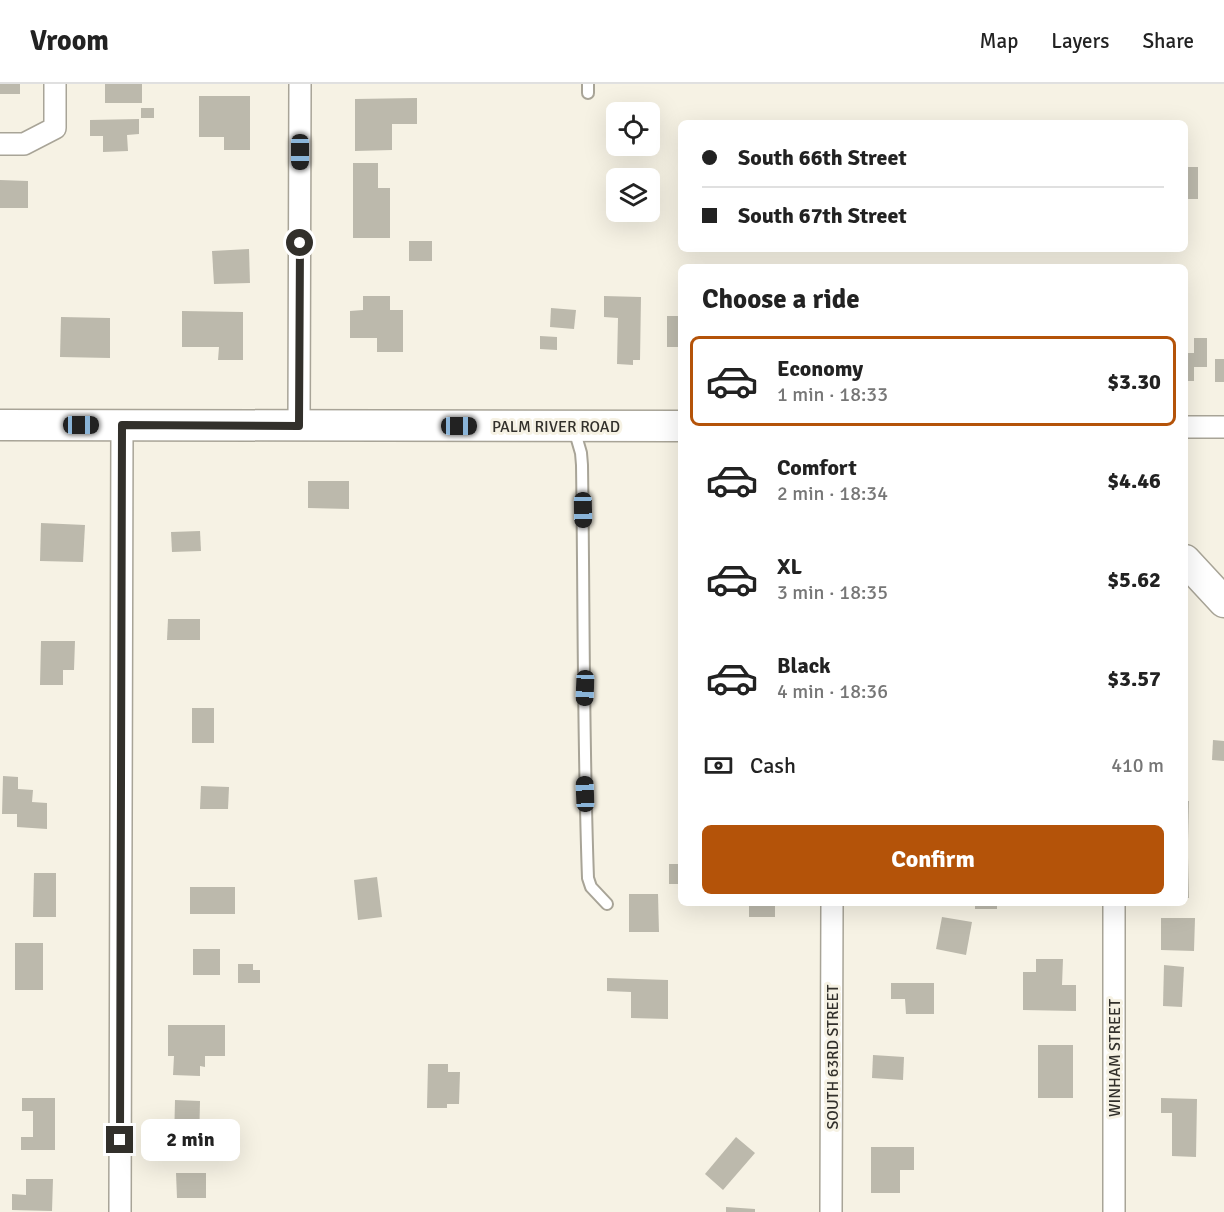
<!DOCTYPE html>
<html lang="en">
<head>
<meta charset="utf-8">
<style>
  body { margin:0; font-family:Signika,sans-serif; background:#f2f2f2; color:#222; height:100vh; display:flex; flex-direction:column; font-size:22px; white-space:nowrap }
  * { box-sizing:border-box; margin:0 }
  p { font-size:20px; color:#767676 }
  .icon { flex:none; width:33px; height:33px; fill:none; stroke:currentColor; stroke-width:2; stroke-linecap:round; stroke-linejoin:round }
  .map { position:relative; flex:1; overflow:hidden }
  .side { position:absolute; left:678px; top:180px; width:510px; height:642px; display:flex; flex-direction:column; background:#fff; border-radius:9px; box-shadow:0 6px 24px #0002 }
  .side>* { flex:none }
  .hud { position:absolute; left:678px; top:36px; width:510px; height:132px; border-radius:9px; box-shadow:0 6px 24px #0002; display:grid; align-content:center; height:132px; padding:0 24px; background:#fff }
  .buttons { position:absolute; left:606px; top:18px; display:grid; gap:12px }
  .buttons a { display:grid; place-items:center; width:54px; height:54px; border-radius:9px; background:#fff; box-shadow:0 6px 24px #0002; font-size:30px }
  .end { position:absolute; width:27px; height:27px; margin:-14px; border:8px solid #32302b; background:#fff; box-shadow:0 0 0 3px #fff }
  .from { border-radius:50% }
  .bubble { position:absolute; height:42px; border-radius:9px; background:#fff; box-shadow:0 6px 24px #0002; font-size:20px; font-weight:700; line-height:42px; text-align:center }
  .car { position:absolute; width:18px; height:36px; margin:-18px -9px; border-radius:8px; box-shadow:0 0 4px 2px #0007; background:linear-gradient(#222 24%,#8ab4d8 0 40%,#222 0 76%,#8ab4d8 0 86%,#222 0) }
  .hud b { display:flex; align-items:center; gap:21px; height:57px; font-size:22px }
  .hud b+b { border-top:2px solid #e0e0e0 }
  .hud i { width:15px; height:15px; background:#222 }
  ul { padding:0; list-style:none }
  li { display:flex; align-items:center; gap:18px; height:90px; margin:0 12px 9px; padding:0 12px; border:3px solid transparent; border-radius:9px }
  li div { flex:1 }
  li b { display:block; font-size:22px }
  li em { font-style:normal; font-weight:700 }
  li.selected { border-color:#b45309 }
  li>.icon { width:54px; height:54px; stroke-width:1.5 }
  h2 { padding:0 24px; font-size:27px; line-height:72px }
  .pay { display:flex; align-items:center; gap:15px; height:66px; padding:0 24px; font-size:22px }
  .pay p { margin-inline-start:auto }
  .action { display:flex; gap:12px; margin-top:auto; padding:12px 24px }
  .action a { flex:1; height:69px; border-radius:9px; background:#b45309; color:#fff; font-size:24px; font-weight:700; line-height:69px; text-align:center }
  header { display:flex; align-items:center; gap:36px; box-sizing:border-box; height:84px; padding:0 30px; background:#fff; border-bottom:2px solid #e0e0e0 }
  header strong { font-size:28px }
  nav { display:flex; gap:33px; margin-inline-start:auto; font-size:21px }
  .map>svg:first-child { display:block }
  .building { fill:#bcb9ac }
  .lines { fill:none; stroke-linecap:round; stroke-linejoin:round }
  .lane-casing { stroke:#a8a497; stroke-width:14 }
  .street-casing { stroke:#a8a497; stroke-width:24 }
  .secondary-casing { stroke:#a8a497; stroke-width:33 }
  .lane { stroke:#fff; stroke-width:10 }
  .street { stroke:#fff; stroke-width:21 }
  .secondary { stroke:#fff; stroke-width:30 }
  .route { stroke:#32302b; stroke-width:8 }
  .labels { text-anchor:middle; stroke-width:6; stroke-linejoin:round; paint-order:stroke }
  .street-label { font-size:16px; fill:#32302b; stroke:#f6f2e4 }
</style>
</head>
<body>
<header>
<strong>Vroom</strong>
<nav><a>Map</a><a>Layers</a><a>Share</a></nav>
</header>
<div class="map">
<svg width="1224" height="1128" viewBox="0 0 1224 1128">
  <rect width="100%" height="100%" fill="#f6f2e4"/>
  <g class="building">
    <rect x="0" y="0" width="20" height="10"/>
    <rect x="105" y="0" width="37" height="19"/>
    <polygon points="199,12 250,12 250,66 224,66 224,53 199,53"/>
    <polygon points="417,14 417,40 392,40 392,66 355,67 355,15"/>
    <rect x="141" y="24" width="13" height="10"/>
    <polygon points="139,35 139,50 127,51 128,67 103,68 103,52 90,52 90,36"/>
    <polygon points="353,79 378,79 378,104 390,104 390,154 353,154"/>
    <rect x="1185" y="83" width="13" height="32"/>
    <polygon points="0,96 28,97 28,124 0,124"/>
    <rect x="409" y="157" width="23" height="20"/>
    <polygon points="249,165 250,199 214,200 212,167"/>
    <polygon points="363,212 390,212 390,226 403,226 403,268 377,268 377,254 350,254 350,227 363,226"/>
    <polygon points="604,212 641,213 640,276 633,276 633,281 617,280 618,234 604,233"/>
    <polygon points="551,224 576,226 574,245 550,243"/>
    <polygon points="182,227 243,228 243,276 218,276 219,263 182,263"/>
    <rect x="667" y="232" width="14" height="31"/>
    <polygon points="61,233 110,234 110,274 60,273"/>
    <polygon points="540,252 557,253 557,266 540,265"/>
    <polygon points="1194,254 1207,254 1207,283 1194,283 1194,297 1185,297 1185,269 1194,269"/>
    <rect x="1215" y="275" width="9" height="23"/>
    <polygon points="308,397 349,397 349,425 308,424"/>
    <polygon points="41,439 85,441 83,478 40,477"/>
    <polygon points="200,447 201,467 172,468 171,448"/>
    <polygon points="168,535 200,535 200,556 167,556"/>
    <polygon points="41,557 75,557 74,586 63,586 63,601 40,601"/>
    <rect x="192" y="624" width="22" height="35"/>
    <polygon points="1213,656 1224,657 1224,677 1212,676"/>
    <polygon points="3,692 18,693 18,705 33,706 32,718 47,719 47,745 17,743 17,730 2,730"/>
    <polygon points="201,702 229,703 228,725 200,725"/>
    <polygon points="1185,717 1189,717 1188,757 1185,757"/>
    <polygon points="1185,773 1188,773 1189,814 1185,814"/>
    <rect x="669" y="780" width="12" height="20"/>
    <polygon points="34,789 56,789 56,833 33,833"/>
    <polygon points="377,793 382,833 358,836 354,796"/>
    <rect x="190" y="803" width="45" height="27"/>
    <polygon points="629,810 658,810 659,848 629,848"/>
    <rect x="749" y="819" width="26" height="14"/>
    <rect x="975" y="819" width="22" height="6"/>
    <polygon points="942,833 972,838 966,871 936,865"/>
    <polygon points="1161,834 1195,834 1194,867 1161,866"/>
    <rect x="15" y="859" width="28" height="47"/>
    <rect x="193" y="865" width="27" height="26"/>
    <polygon points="1036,875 1063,875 1062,901 1076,901 1076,927 1023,926 1023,888 1036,888"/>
    <polygon points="238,880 253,880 253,886 260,886 260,899 238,899"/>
    <polygon points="1164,881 1184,883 1182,923 1163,922"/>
    <polygon points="607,894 668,896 668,935 631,934 631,908 607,907"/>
    <polygon points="891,899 934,899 934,930 906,930 905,915 891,915"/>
    <polygon points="168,941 225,941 225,972 205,972 205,983 200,982 200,992 173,991 174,972 168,972"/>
    <rect x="1038" y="961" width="35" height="53"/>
    <polygon points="873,971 904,973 903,996 872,994"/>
    <polygon points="428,980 448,980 448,988 460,988 459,1020 447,1020 447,1024 427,1024"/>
    <polygon points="22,1014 55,1014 55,1066 21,1066 21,1053 33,1053 33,1027 22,1027"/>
    <polygon points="1161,1014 1197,1015 1196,1073 1172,1072 1172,1029 1161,1029"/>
    <polygon points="175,1016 200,1017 199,1060 174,1059"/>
    <polygon points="736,1053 755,1069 723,1106 705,1090"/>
    <polygon points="871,1063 914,1063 914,1086 900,1086 900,1109 871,1109"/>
    <polygon points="176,1089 206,1089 206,1114 177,1114"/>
    <polygon points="26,1095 53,1095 52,1127 12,1126 12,1110 26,1111"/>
    <polygon points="726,1123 755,1125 755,1128 726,1128"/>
  </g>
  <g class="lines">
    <g class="lane-casing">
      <g id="lane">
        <polyline points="588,0 588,9"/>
        <path d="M574,345L581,369L582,381C584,519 583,656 588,794L591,803L607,820"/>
      </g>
    </g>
    <g class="street-casing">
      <g id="street">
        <polyline points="0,60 24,60 55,44 55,0"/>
        <polyline points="299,342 300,0"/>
        <polyline points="1185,343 1224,343"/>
        <polyline points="120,1128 122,341"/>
        <polyline points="831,1128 832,819"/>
        <polyline points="1114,1128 1114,819"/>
      </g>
    </g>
    <g class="secondary-casing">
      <g id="secondary">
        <polyline points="0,341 681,342"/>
        <polyline points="1185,476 1224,518"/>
      </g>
    </g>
    <use href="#lane" class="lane"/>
    <use href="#street" class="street"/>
    <use href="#secondary" class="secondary"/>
  </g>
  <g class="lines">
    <polyline class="route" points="120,1056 122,341 299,342 300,159"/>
  </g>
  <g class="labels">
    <g class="street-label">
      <text x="556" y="348">PALM RIVER ROAD</text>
      <text transform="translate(832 973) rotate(-90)" y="6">SOUTH 63RD STREET</text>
      <text transform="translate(1114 974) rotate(-90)" y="6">WINHAM STREET</text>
    </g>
  </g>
</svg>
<div class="buttons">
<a><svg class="icon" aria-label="locate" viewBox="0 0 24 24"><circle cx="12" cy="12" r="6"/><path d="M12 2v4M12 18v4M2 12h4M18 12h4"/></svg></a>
<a><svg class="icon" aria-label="layers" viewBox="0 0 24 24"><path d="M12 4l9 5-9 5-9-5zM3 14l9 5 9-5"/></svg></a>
</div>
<i class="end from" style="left:300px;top:159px"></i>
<i class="end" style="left:120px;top:1056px"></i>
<div class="bubble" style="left:141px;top:1035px;width:99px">2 min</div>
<i class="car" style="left:300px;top:68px;rotate:180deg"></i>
<i class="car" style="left:81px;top:341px;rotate:90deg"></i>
<i class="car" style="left:459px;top:342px;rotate:90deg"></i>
<i class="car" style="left:583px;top:426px;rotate:179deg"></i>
<i class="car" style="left:585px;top:604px;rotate:182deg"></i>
<i class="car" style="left:585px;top:710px;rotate:358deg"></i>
<div class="hud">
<b><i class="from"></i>South 66th Street</b>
<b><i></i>South 67th Street</b>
</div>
<section class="side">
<h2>Choose a ride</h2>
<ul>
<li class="selected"><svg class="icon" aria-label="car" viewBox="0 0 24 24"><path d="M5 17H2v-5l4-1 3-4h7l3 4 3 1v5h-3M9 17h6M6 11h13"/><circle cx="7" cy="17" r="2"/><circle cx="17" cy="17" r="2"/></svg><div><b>Economy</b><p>1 min · 18:33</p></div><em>$3.30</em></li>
<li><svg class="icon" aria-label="car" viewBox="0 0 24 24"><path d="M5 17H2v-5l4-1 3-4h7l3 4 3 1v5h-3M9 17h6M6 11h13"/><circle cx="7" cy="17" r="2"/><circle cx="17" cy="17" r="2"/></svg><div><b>Comfort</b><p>2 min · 18:34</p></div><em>$4.46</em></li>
<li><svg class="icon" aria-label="car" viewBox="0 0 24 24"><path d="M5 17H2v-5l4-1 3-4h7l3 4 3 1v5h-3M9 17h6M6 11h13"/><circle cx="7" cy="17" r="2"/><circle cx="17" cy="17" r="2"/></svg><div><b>XL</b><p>3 min · 18:35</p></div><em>$5.62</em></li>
<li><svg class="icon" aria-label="car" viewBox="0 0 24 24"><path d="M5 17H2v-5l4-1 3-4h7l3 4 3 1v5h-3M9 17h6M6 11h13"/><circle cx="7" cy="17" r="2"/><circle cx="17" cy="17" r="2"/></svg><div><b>Black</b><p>4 min · 18:36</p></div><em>$3.57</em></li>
</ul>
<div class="pay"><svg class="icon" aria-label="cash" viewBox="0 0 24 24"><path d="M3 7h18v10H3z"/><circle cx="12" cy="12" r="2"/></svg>Cash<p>410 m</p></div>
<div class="action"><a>Confirm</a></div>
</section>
</div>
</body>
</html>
